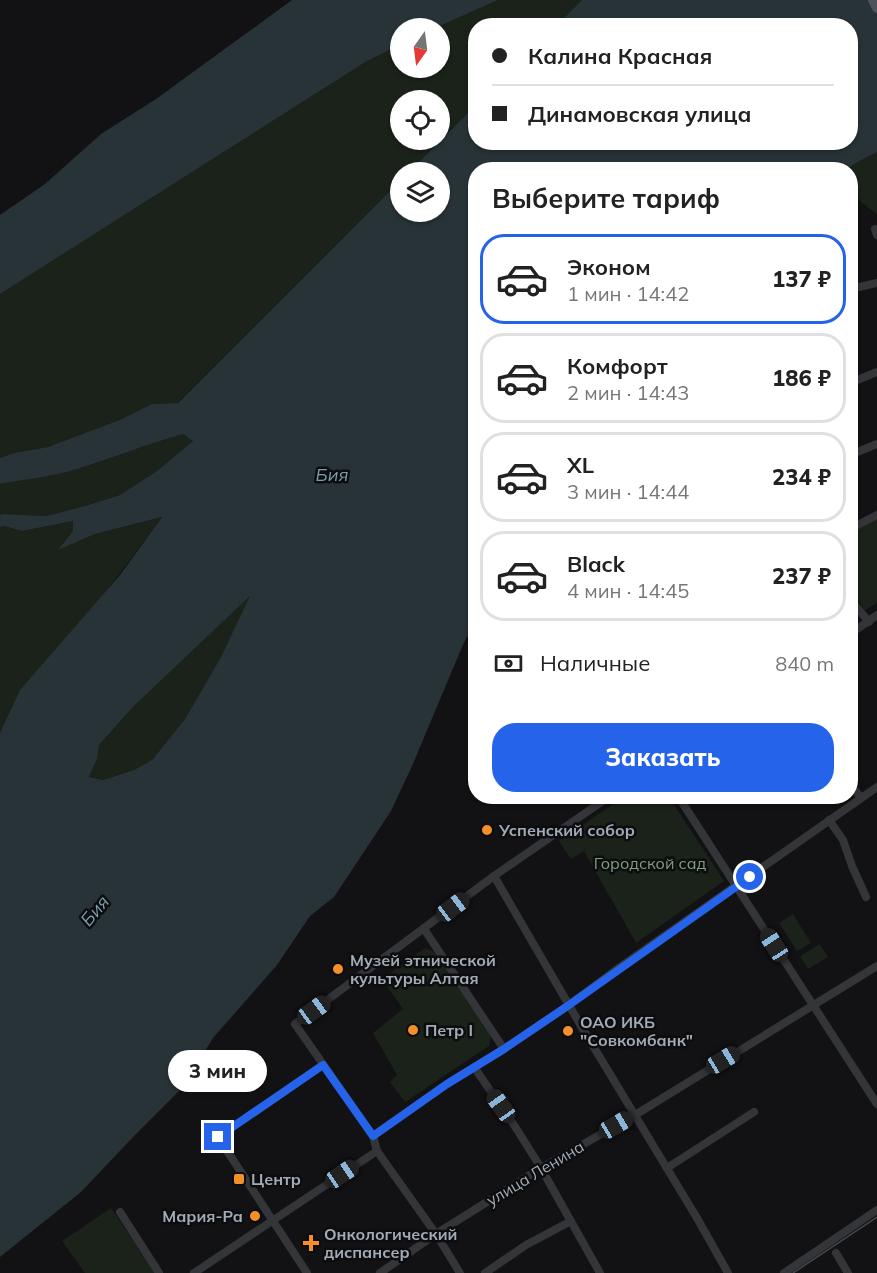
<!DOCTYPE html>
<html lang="ru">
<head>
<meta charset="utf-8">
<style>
  body { margin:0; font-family:Mulish,sans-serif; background:#f6f6f6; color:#222; height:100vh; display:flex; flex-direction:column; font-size:22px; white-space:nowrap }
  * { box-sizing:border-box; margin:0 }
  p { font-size:20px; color:#767676 }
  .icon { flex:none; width:33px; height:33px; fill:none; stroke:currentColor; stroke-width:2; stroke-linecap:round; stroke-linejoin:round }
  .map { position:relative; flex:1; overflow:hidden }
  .panel { position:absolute; left:468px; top:162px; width:390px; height:642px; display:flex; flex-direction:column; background:#fff; border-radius:24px; box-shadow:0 2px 4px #0004 }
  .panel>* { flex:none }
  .banner { position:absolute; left:468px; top:18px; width:390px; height:132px; border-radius:24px; box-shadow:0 2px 4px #0004; display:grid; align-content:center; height:132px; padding:0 24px; background:#fff }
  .needle { width:39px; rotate:194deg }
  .controls { position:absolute; left:390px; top:18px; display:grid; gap:12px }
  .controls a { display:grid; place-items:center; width:60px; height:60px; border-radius:50%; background:#fff; box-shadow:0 2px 4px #0004; font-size:30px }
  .end { position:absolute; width:27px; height:27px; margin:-14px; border:8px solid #2563eb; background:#fff; box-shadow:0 0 0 3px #fff }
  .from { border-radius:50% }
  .bubble { position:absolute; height:42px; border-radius:21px; background:#fff; box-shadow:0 2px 4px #0004; font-size:20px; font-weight:800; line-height:42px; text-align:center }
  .car { position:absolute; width:18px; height:36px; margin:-18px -9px; border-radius:8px; box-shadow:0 0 4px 2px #0007; background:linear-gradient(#222 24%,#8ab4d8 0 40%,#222 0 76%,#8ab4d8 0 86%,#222 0) }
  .banner b { display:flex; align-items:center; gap:21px; height:57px; font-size:22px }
  .banner b+b { border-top:2px solid #e0e0e0 }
  .banner i { width:15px; height:15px; background:#222 }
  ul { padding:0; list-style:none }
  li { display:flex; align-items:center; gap:18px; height:90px; margin:0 12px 9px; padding:0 12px; border:3px solid #e0e0e0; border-radius:24px }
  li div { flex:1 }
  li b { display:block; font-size:22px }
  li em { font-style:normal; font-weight:800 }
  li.on { border-color:#2563eb }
  li>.icon { width:54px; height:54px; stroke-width:1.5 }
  h2 { padding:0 24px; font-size:27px; line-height:72px }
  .pay { display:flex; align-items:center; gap:15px; height:66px; padding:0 24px; font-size:22px }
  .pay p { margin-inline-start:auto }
  .cta { display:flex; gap:12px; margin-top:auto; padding:12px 24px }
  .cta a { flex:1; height:69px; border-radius:24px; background:#2563eb; color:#fff; font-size:24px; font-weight:800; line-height:69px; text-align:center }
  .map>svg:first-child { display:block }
  .green { fill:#1a221a; fill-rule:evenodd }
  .water { fill:#283337; fill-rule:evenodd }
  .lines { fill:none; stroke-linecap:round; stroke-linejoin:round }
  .minor { stroke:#333539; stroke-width:8 }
  .major { stroke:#4f5258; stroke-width:10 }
  .tram { stroke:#46494e; stroke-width:1.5 }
  .route { stroke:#2563eb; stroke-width:8 }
  .poi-dot { fill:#f48f2a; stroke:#0d0d0f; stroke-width:2 }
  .labels { text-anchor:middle; stroke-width:5; stroke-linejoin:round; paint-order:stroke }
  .poi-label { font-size:16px; font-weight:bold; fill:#a3abb5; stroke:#0d0d0f; text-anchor:start }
  .park-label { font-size:16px; fill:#7ea07a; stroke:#0d0d0f }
  .street-label { font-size:16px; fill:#a3abb5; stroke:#0d0d0f }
  .water-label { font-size:18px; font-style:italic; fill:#79a0b1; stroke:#0d0d0f }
</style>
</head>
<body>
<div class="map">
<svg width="877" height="1273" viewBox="0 0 877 1273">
  <rect width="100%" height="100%" fill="#121214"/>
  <g class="green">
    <path d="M498,0H582L557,25L476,26L475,106L409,172H400V181L177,403L152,404L122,419L48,447L14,453L0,458V294L367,61L400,45V68H440V28H435ZM400,100H440V140H400Z"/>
    <polygon points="877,152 877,214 862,203 851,189 850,170 848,170 856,163"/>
    <path d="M183,434L193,441L157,471L120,495L85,506L46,516L3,514L0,515V484C26,479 52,477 77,469C113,458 147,444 183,434Z"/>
    <polygon points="162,517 0,733 0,527 4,526 22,531 74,521 73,531 59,549 95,534"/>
    <polygon points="877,518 877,603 865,610 851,590 850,532"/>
    <polygon points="252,594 221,657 185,719 152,760 134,770 103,780 89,777 97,759 99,745 132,708"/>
    <polygon points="666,797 669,797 724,881 636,943 584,851 571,859 559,841 624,797"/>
    <polygon points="793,914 811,943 797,951 779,923"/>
    <polygon points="820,944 828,957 808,969 800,956"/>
    <polygon points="425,948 433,951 491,1036 489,1046 405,1102 390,1082 397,1075 373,1033 403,1009 382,979"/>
    <polygon points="111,1208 155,1273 85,1273 62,1241"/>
  </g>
  <g class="water">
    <polygon points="292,0 498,0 435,28 400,28 400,45 367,61 0,294 0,215 45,184 101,134 156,99"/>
    <path d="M582,0H877V152L856,163L848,169L476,170L475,620L462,647L412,766L391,811L334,897L310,916L277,965L213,1038L184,1086L133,1137L81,1192L0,1257V733L20,690L120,575L162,517L95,534L58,550L73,531V521L22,531L4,526L0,527V515L3,514L46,516L85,506L120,495L157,471L193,441L183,434C147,444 113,458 77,469C52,477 26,479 0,484V458L14,453L48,447L122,419L152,404L178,403L400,181V212H440V172H409L475,106L476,142H850V26L557,25ZM250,596L221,657L185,719L152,760L134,770L103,780L89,777L97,759L99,745L132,708Z"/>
  </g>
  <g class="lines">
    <g class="minor">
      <polyline points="875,229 877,235"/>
      <polyline points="850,289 877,283"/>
      <polyline points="850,383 877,372"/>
      <polyline points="850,455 877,444"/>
      <polyline points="850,529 877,515"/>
      <polyline points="850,599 869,622"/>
      <polyline points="850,634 877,615"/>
      <polyline points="850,784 861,798"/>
      <polyline points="678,796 877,1104"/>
      <polyline points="829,820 843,840 852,866 866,897"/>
      <polyline points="494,876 584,1031 697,1218 728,1273"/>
      <polyline points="424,929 504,1049"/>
      <polyline points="474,1067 516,1128 541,1168 600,1273"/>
      <polyline points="373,1136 447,1084 504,1049 569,1005 620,967 877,787"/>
      <polyline points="667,1168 754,1112"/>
      <polyline points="120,1212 159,1273"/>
      <polyline points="836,1253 848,1273"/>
      <polyline points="194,1273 377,1151"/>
      <polyline points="307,1273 218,1137 323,1065"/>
      <polyline points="380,1273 436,1234 541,1168 635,1115 877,966"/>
      <polyline points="460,1273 436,1234 377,1151 373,1136 295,1024 494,876 610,796"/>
      <polyline points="485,1273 526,1245 571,1221"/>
      <polyline points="784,1273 877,1210"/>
    </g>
    <polyline class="major" points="873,0 877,8"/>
    <polyline class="tram" points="793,1273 877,1217"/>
  </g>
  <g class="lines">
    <polyline class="route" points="218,1137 323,1065 373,1136 447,1084 504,1049 569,1005 750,877"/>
  </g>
  <g class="poi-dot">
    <circle cx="487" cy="830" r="6"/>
    <circle cx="338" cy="969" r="6"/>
    <circle cx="413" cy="1030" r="6"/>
    <circle cx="568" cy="1031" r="6"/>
    <rect x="233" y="1173" width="12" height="12" rx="3"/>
    <circle cx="255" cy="1216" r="6"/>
    <path d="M308 1234h6v6h6v6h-6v6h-6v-6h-6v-6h6z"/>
  </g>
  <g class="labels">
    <g class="poi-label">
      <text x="499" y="836">Успенский собор</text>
      <text x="350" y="966">Музей этнической<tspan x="350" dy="18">культуры Алтая</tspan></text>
      <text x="580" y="1028">ОАО ИКБ<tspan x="580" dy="18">"Совкомбанк"</tspan></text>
      <text x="425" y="1036">Петр I</text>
      <text x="251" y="1185">Центр</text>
      <text x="243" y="1222" text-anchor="end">Мария-Ра</text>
      <text x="324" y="1240">Онкологический<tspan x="324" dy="18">диспансер</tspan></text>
    </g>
    <g class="park-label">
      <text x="650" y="869">Городской сад</text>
    </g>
    <g class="street-label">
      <text transform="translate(535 1173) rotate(-31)" y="6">улица Ленина</text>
    </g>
    <g class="water-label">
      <text x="332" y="481">Бия</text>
      <text transform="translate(95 911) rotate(-50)" y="6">Бия</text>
    </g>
  </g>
</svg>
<div class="controls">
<a><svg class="needle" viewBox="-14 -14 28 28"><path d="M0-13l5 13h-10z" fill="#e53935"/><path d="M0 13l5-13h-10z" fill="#767676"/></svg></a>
<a><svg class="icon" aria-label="locate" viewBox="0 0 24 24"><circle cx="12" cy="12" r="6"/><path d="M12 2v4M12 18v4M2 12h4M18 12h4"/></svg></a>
<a><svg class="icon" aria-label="layers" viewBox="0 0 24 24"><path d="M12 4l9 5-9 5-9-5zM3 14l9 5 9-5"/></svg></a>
</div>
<i class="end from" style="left:750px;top:877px"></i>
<i class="end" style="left:218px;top:1137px"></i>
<div class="bubble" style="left:168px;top:1050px;width:99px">3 мин</div>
<i class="car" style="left:453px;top:907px;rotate:53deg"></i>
<i class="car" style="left:774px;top:945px;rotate:327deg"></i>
<i class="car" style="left:314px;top:1010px;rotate:54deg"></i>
<i class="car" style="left:723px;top:1060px;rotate:59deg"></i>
<i class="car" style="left:501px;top:1106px;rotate:325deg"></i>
<i class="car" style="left:616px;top:1125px;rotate:60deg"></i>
<i class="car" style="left:342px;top:1174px;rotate:56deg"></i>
<div class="banner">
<b><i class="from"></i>Калина Красная</b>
<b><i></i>Динамовская улица</b>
</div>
<section class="panel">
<h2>Выберите тариф</h2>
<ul>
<li class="on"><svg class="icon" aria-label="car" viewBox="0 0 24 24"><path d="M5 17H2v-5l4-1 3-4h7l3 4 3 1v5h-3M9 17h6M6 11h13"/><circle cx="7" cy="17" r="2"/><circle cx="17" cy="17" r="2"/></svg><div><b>Эконом</b><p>1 мин · 14:42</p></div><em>137 ₽</em></li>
<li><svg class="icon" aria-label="car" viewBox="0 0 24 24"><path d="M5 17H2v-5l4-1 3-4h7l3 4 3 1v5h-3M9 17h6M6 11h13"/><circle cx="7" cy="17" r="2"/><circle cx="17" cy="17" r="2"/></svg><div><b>Комфорт</b><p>2 мин · 14:43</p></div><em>186 ₽</em></li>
<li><svg class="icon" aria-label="car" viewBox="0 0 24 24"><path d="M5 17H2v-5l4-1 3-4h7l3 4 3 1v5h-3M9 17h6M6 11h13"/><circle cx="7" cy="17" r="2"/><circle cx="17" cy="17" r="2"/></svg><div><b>XL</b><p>3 мин · 14:44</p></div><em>234 ₽</em></li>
<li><svg class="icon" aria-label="car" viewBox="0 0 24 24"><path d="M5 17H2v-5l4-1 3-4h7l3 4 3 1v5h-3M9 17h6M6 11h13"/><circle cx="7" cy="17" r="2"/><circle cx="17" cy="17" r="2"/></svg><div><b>Black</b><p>4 мин · 14:45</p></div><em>237 ₽</em></li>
</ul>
<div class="pay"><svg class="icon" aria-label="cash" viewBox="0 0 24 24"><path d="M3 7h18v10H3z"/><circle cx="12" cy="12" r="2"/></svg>Наличные<p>840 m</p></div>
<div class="cta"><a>Заказать</a></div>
</section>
</div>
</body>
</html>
